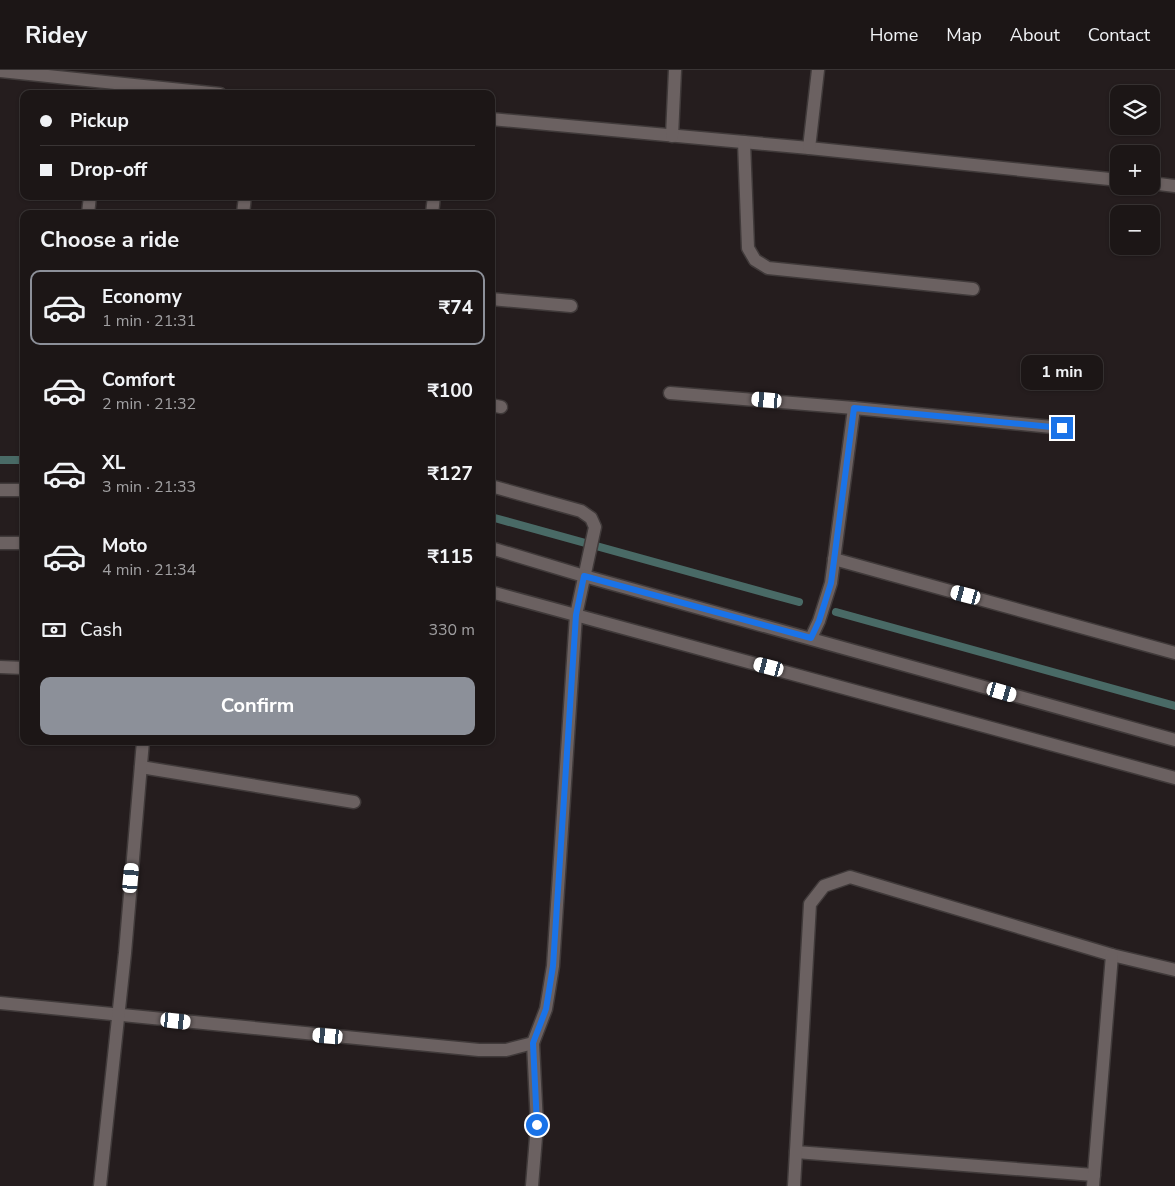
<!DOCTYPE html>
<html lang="en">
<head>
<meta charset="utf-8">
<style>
  body { margin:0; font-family:"Nunito Sans",sans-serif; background:#251f1f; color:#f1f3f6; height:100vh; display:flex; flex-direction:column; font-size:19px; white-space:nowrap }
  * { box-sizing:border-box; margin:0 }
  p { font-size:16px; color:#a09fa1 }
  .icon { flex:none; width:28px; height:28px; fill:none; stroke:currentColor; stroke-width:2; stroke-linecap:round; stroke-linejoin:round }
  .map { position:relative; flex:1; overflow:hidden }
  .side { position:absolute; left:20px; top:140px; width:475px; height:535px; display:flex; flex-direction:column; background:#1c1616; border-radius:10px; box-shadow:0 1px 4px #0004,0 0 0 1px #3a3535 }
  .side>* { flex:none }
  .hud { position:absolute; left:20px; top:20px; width:475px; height:110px; border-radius:10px; box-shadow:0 1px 4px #0004,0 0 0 1px #3a3535; display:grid; align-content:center; height:110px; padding:0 20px; background:#1c1616 }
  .buttons { position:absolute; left:1110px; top:15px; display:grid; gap:10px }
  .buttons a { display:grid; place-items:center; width:50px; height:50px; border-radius:10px; background:#1c1616; box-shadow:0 1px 4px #0004,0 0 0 1px #3a3535; font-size:25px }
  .end { position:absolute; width:22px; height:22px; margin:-11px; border:6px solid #1a73e8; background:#fff; box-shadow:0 0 0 2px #fff }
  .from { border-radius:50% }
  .bubble { position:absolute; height:35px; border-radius:10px; background:#1c1616; box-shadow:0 1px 4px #0004,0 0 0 1px #3a3535; font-size:16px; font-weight:700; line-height:35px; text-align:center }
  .car { position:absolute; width:15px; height:30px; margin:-15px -8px; border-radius:6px; box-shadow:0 0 4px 1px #0007; background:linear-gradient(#fff 24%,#345 0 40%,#fff 0 76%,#345 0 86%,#fff 0) }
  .hud b { display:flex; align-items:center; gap:18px; height:48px; font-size:19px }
  .hud b+b { border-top:1px solid #3a3535 }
  .hud i { width:12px; height:12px; background:#f1f3f6 }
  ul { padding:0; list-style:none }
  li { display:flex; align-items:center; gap:15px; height:75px; margin:0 10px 8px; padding:0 10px; border:2px solid transparent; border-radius:10px }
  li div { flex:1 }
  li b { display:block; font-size:19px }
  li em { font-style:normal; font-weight:700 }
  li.on { border-color:#8c9099 }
  li>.icon { width:45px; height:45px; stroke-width:1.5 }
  h2 { padding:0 20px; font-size:22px; line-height:60px }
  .pay { display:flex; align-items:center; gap:12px; height:55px; padding:0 20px; font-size:19px }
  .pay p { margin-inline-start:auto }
  .button { display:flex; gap:10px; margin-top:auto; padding:10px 20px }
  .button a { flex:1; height:58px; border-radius:10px; background:#8c9099; color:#fff; font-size:20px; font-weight:700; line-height:58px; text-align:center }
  header { display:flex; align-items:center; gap:30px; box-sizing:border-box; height:70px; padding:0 25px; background:#1c1616; border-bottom:1px solid #3a3535 }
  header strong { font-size:24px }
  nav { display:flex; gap:28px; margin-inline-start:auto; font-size:18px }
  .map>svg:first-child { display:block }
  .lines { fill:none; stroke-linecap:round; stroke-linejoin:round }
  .stream { stroke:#496a66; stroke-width:8 }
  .minor-casing { stroke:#403a3a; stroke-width:15 }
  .minor { stroke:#6b6161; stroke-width:12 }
  .route { stroke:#1a73e8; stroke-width:6 }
</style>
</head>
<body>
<header>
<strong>Ridey</strong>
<nav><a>Home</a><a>Map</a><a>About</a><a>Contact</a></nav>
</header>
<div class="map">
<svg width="1175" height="1116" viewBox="0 0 1175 1116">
  <rect width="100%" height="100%" fill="#251d1e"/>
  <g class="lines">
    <g class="stream">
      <polyline points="0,390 24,390"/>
      <polyline points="491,447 799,532"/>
      <polyline points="836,542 1175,636"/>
    </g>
    <g class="minor-casing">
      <g id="minor">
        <polyline points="0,1 220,24"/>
        <polyline points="491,49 809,78 1119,110"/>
        <polyline points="672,66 675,0"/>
        <polyline points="744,72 748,178 755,190 768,198 973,219"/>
        <polyline points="809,78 818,0"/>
        <polyline points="1151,113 1175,116"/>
        <polyline points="88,144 90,126"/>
        <polyline points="243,144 245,126"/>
        <polyline points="432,144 434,126"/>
        <polyline points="491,229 571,236"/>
        <polyline points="670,323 854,338 831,513 819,551 811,568"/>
        <polyline points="491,335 501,337"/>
        <polyline points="854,338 1062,358"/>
        <polyline points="491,416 581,441 591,448 595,457 576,545 553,896 546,939 533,973 537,1055 532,1116"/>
        <polyline points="0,420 24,420"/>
        <polyline points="0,473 24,473"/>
        <polyline points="491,478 584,506 1175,670"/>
        <polyline points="834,489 1175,583"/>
        <polyline points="491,522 1175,708"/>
        <polyline points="0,597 24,598"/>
        <polyline points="141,697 354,732"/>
        <polyline points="0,933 479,980 506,980 533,973"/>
        <polyline points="796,1082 1094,1105"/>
        <polyline points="100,1116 125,883 143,671"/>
        <polyline points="794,1116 810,834 824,816 850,807 1112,885 1175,900"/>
        <polyline points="1093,1116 1112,885"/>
      </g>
    </g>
    <use href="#minor" class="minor"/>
  </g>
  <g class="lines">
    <polyline class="route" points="537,1055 533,973 546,939 553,896 576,545 584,506 811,568 819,551 831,513 854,338 1062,358"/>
  </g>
</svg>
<div class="buttons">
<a><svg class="icon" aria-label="layers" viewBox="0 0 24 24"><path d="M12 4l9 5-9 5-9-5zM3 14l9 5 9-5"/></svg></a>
<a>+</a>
<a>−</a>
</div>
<i class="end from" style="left:537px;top:1055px"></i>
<i class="end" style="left:1062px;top:358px"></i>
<div class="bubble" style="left:1021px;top:285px;width:82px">1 min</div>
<i class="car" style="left:767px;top:330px;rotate:275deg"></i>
<i class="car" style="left:966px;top:525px;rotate:285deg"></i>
<i class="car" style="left:769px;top:597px;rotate:285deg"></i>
<i class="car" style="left:1002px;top:622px;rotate:106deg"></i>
<i class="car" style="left:131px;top:808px;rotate:5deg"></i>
<i class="car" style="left:176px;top:951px;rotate:96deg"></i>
<i class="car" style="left:328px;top:966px;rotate:275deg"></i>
<div class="hud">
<b><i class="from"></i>Pickup</b>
<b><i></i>Drop-off</b>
</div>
<section class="side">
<h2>Choose a ride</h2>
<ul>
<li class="on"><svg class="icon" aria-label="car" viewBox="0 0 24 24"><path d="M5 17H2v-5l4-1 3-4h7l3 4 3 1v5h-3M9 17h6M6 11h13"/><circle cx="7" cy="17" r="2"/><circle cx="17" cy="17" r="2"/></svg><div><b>Economy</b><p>1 min · 21:31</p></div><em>₹74</em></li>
<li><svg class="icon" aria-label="car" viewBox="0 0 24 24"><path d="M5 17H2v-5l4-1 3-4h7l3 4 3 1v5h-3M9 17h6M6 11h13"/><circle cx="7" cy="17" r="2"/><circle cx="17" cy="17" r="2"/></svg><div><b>Comfort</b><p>2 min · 21:32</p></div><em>₹100</em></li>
<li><svg class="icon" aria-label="car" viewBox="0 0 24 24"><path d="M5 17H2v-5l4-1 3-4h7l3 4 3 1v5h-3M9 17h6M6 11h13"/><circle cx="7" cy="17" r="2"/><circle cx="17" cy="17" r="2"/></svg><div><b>XL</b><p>3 min · 21:33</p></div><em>₹127</em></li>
<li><svg class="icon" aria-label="car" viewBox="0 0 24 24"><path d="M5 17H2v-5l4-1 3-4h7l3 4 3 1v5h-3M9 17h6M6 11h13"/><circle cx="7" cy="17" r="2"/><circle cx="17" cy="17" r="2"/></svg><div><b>Moto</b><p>4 min · 21:34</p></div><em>₹115</em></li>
</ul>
<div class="pay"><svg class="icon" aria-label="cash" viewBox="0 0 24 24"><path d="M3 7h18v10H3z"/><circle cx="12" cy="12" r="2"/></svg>Cash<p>330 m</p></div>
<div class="button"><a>Confirm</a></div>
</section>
</div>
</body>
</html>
